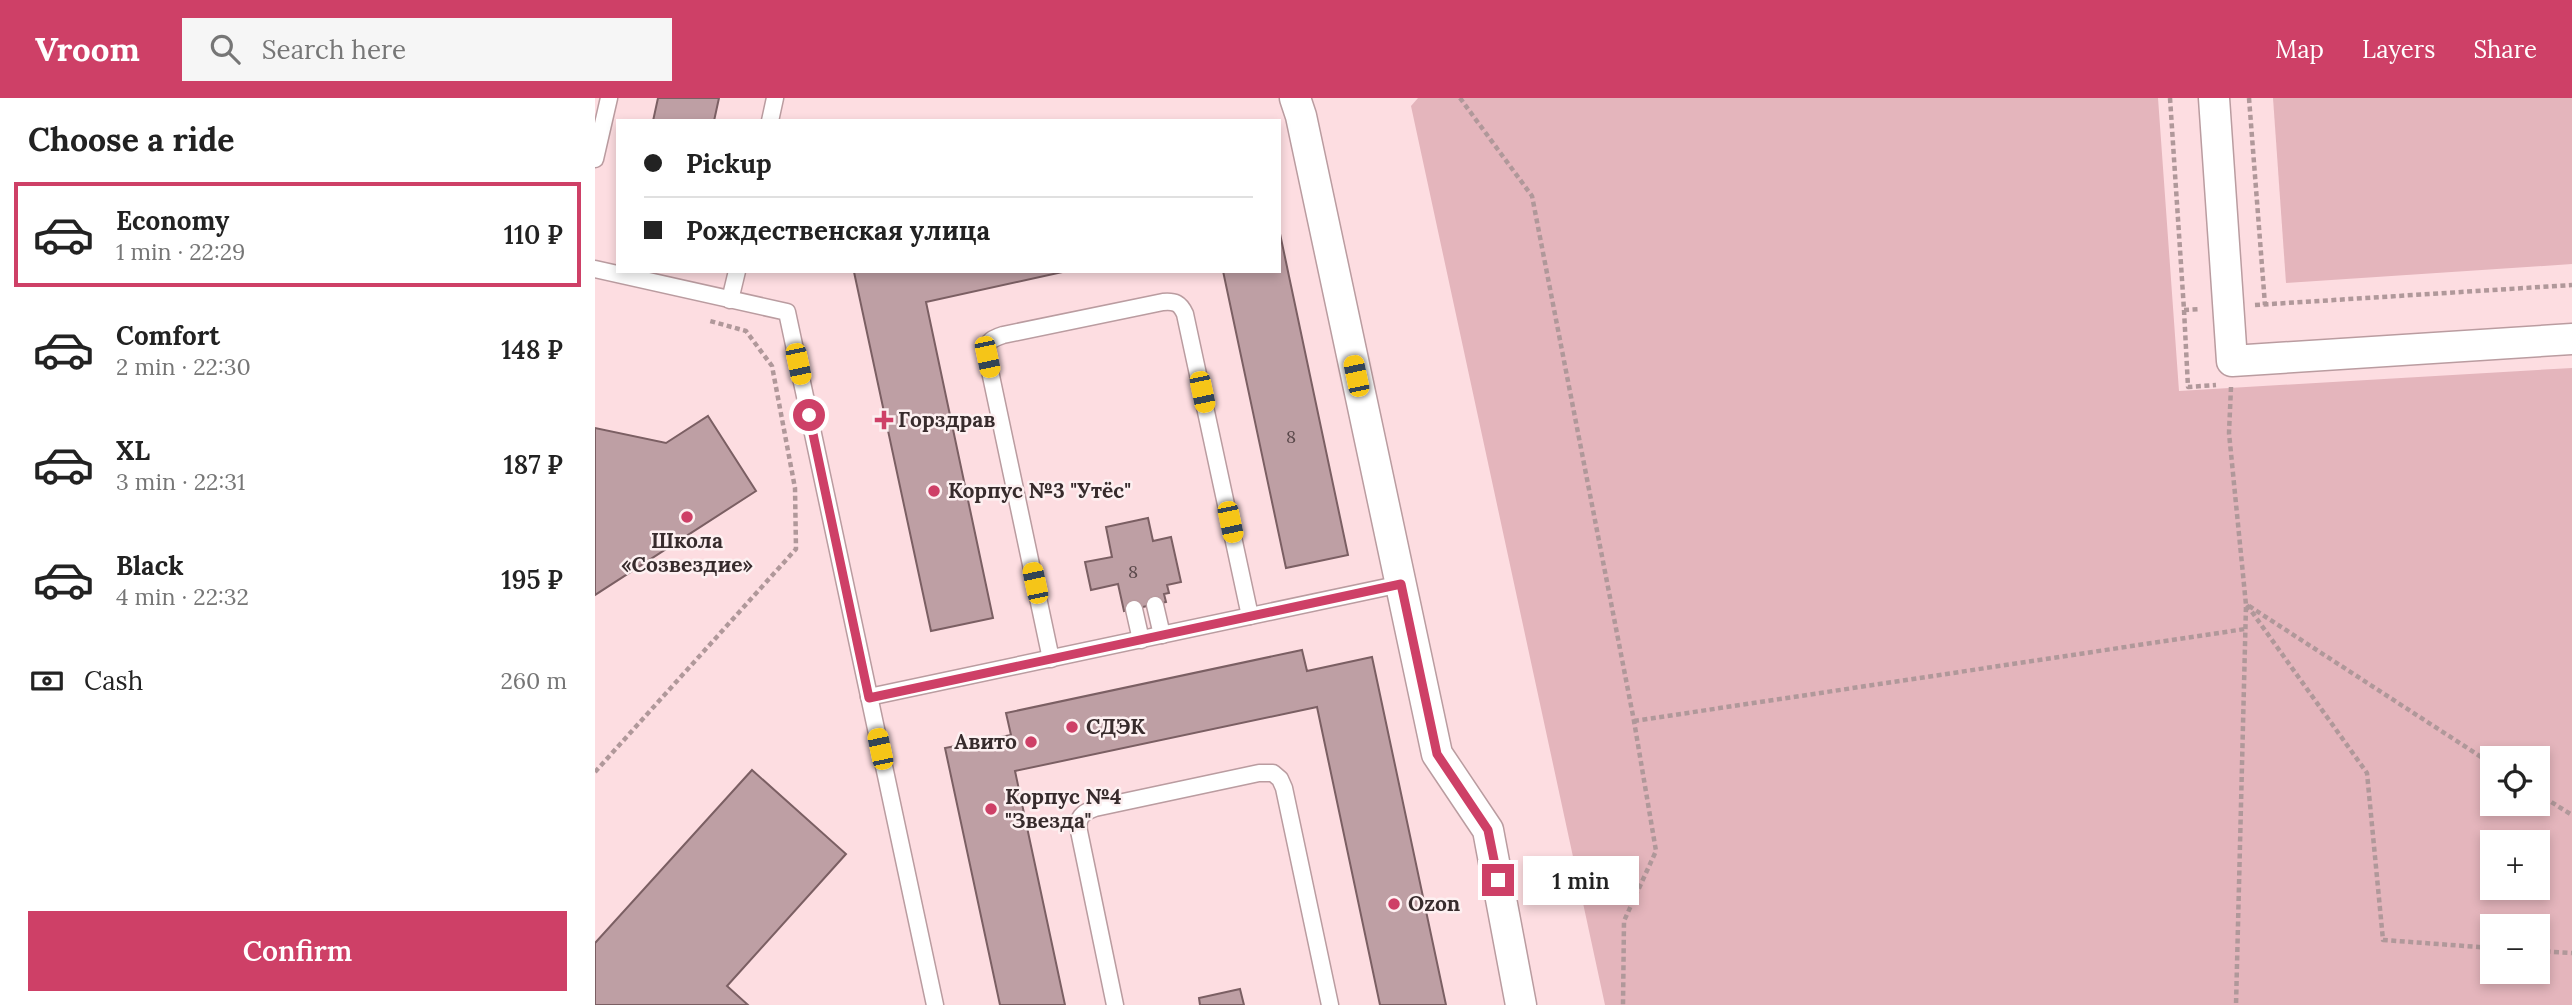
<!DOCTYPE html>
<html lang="en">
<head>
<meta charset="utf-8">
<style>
  body { margin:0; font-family:Lora,serif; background:#f6f6f6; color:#222; height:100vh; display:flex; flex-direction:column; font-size:26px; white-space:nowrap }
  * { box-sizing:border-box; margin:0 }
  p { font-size:23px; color:#767676 }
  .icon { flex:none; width:38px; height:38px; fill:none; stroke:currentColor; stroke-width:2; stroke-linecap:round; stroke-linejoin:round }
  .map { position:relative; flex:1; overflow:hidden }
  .drawer { display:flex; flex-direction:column; background:#fff; width:595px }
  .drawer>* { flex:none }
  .guide { position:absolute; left:21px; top:21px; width:665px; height:154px; border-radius:0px; box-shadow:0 4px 10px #0003; display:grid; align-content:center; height:154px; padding:0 28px; background:#fff }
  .controls { position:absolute; left:1885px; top:648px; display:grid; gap:14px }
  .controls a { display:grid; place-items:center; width:70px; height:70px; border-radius:0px; background:#fff; box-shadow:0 4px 10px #0003; font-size:35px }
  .end { position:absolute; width:32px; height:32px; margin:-16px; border:9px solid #ce4067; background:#fff; box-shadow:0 0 0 4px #fff }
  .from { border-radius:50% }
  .bubble { position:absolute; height:49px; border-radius:0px; background:#fff; box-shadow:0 4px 10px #0003; font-size:23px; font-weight:600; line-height:49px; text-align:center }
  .car { position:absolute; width:21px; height:42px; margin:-21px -10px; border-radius:9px; box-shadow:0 0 5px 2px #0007; background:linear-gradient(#f5c518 24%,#345 0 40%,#f5c518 0 76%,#345 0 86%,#f5c518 0) }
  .guide b { display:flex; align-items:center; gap:24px; height:66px; font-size:26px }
  .guide b+b { border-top:2px solid #e0e0e0 }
  .guide i { width:18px; height:18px; background:#222 }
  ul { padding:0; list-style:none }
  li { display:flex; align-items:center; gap:21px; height:105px; margin:0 14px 10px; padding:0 14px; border:4px solid transparent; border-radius:0px }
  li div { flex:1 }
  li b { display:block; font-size:26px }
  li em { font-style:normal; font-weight:600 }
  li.on { border-color:#ce4067 }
  li>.icon { width:63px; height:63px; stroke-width:1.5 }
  h2 { padding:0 28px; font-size:32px; line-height:84px }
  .pay { display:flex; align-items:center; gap:18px; height:77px; padding:0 28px; font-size:26px }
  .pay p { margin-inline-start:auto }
  .primary-button { display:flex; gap:14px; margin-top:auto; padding:14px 28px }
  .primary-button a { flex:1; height:80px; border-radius:0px; background:#ce4067; color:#fff; font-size:28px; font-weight:600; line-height:80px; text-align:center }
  header { display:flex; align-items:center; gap:42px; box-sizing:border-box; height:98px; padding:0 35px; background:#ce4067; color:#fff }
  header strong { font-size:33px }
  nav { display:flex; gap:38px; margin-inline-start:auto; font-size:24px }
  .search { width:490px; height:63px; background:#f6f6f6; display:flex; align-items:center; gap:18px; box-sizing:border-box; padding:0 24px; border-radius:0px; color:#767676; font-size:26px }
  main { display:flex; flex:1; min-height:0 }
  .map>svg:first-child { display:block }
  .green { fill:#e4b5bc; fill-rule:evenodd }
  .building { fill:#be9fa4; stroke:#7b5f63; stroke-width:2 }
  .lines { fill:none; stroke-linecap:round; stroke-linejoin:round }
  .lane-casing { stroke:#ba9ca0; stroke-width:19 }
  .street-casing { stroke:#ba9ca0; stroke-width:33 }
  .path { stroke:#b0989a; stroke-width:4.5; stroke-dasharray:5 3.5; stroke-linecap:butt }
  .lane { stroke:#fff; stroke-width:16 }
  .street { stroke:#fff; stroke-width:30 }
  .route { stroke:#ce4067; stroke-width:9 }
  .poi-dot { fill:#ce4067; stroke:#fdf0f1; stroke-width:2.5 }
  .labels { text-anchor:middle; stroke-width:5; stroke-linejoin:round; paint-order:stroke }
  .number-label { font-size:18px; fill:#59484a }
  .poi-label { font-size:21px; font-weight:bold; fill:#372b2c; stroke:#fdf0f1; text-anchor:start }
</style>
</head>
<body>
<header>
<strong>Vroom</strong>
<div class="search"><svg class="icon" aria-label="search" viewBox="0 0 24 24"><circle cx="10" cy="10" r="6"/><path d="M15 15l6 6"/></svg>Search here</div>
<nav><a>Map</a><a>Layers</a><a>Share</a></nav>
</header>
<main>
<section class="drawer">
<h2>Choose a ride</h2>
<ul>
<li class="on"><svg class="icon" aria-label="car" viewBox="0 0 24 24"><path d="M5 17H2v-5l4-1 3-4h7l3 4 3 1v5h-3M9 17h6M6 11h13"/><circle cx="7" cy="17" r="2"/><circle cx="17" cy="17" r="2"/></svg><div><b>Economy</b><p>1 min · 22:29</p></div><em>110 ₽</em></li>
<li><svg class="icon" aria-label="car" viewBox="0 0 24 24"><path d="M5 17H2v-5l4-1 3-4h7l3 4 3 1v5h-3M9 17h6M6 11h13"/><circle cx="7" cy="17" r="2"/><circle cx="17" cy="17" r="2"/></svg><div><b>Comfort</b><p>2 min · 22:30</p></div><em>148 ₽</em></li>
<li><svg class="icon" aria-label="car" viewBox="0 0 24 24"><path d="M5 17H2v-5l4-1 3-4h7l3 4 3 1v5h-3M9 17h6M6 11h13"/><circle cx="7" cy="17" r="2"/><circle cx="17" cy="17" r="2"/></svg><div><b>XL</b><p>3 min · 22:31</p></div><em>187 ₽</em></li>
<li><svg class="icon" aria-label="car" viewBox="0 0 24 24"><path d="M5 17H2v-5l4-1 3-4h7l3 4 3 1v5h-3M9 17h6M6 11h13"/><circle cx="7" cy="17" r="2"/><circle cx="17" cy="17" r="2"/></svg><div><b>Black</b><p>4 min · 22:32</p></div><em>195 ₽</em></li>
</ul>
<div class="pay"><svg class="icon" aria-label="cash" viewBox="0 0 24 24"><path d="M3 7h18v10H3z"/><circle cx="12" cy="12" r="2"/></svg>Cash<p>260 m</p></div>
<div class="primary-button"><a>Confirm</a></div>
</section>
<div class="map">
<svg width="1977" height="907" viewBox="0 0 1977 907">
  <rect width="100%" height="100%" fill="#fddde1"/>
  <g class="green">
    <path d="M823,0H1563L1584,293L1977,270V907H1010L816,8ZM1897,660H1942V705H1897ZM1897,744H1942V789H1897ZM1897,828H1942V873H1897Z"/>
    <polygon points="1678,0 1977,0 1977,166 1691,185"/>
  </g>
  <g class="building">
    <polygon points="63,0 124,0 119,23 58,23"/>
    <polygon points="684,131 753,457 691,470 628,173 684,173"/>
    <polygon points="472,173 331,204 398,520 336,533 259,174"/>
    <polygon points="113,318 161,393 0,497 0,330 71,345"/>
    <polygon points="553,420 558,443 576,439 586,484 572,487 574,495 569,496 571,504 529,513 523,486 496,492 490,464 517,459 511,429"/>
    <polygon points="707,552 712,573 777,559 851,907 785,907 722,609 420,673 470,907 405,907 350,650 416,637 411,615"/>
    <polygon points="157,672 251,756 132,888 153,907 0,907 0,845"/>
    <polygon points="645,891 649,907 605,907 604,900"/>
  </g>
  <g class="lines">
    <g class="lane-casing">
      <g id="lane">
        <polyline points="175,23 180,0"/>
        <polyline points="0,61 14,0"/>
        <polyline points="0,171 192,214 340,907"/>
        <polyline points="135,202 142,173"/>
        <polyline points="560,507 567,537"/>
        <polyline points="539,511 546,542"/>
        <path d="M456,561L392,259C390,245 395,241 408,237L568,204C580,203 585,205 590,216L655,518"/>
        <polyline points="274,599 806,486"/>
        <path d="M520,907L484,733C482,719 487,715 500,710L664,675H678L685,681L689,690L735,907"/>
      </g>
    </g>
    <g class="street-casing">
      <g id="street">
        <polyline points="700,0 706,18 842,656 893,732 926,907"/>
        <polyline points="1619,0 1637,263 1977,241"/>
      </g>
    </g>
    <g class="path">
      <polyline points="865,0 937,98 1039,623 1061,753 1029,823 1028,907"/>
      <polyline points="1575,0 1589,212 1606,211"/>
      <polyline points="1654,0 1670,207"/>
      <polyline points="1660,207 1977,187"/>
      <polyline points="1589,212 1593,289 1621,287"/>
      <polyline points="1636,289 1634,335 1651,507 1641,907"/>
      <polyline points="1652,507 1772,675 1788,842 1897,850"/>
      <polyline points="1654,508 1897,666"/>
      <polyline points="1039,623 1650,531"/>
      <polyline points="0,674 201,451 200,390 177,268 151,233 115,223"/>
      <polyline points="1942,695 1977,717"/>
      <polyline points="1942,853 1977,855"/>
    </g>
    <use href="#lane" class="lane"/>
    <use href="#street" class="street"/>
  </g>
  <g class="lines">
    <polyline class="route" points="214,317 274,600 806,486 842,656 893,732 903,782"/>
  </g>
  <g class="poi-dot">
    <path d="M285.5 311.5h7v7h7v7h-7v7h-7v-7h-7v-7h7z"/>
    <circle cx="339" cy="393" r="7"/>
    <circle cx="92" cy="419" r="7"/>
    <circle cx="477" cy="629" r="7"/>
    <circle cx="436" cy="644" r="7"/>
    <circle cx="396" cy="711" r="7"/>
    <circle cx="799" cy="806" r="7"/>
  </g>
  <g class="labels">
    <g class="number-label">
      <text x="696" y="345">8</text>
      <text x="538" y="480">8</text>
    </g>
    <g class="poi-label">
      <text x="303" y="329">Горздрав</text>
      <text x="353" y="400">Корпус №3 "Утёс"</text>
      <text x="92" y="450" text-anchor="middle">Школа<tspan x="92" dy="24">«Созвездие»</tspan></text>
      <text x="491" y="636">СДЭК</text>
      <text x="422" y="651" text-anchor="end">Авито</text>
      <text x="410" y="706">Корпус №4<tspan x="410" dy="24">"Звезда"</tspan></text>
      <text x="813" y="813">Ozon</text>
    </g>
  </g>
</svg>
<div class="controls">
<a><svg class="icon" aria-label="locate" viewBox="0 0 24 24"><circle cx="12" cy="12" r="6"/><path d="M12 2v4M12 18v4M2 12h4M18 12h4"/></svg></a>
<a>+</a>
<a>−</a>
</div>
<i class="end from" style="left:214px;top:317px"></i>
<i class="end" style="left:903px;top:782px"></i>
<div class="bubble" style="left:928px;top:758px;width:116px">1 min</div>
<i class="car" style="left:392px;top:259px;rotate:168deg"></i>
<i class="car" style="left:203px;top:266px;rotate:168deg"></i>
<i class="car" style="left:761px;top:278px;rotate:348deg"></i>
<i class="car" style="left:607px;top:294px;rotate:168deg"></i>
<i class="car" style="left:635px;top:424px;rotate:168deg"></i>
<i class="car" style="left:440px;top:485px;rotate:348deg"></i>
<i class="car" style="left:285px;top:651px;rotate:348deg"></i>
<div class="guide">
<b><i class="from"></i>Pickup</b>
<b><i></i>Рождественская улица</b>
</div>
</div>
</main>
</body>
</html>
